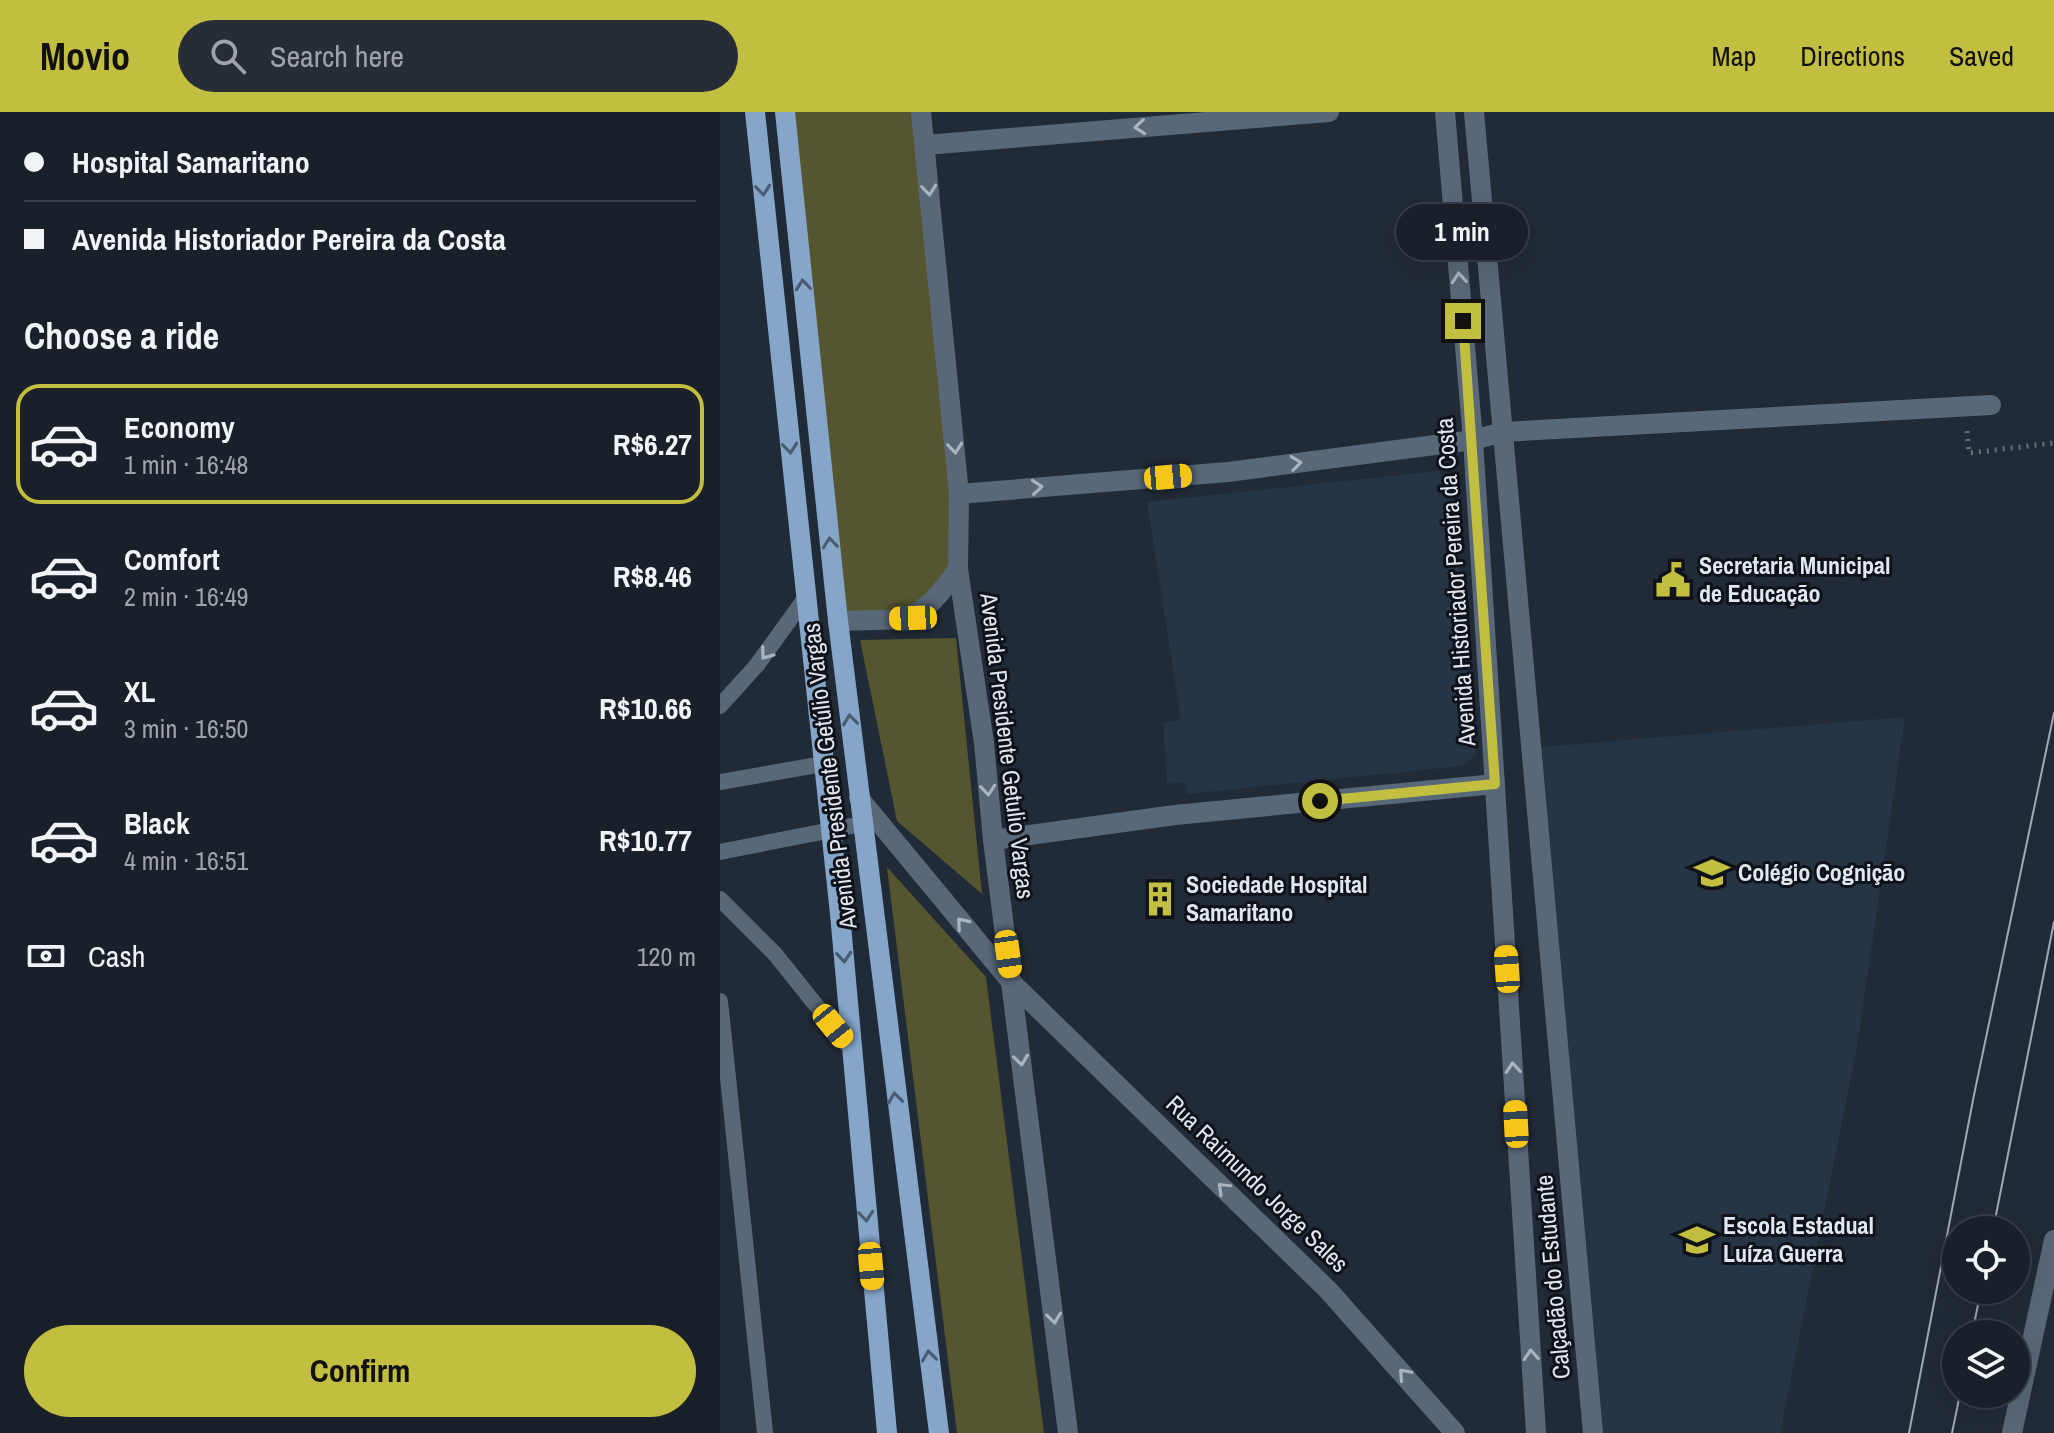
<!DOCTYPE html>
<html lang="en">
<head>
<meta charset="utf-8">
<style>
  body { margin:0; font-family:"Archivo Narrow",sans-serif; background:#262d35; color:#f1f3f6; height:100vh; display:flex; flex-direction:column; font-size:30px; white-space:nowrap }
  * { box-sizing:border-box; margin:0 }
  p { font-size:26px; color:#9fa3a8 }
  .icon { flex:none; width:44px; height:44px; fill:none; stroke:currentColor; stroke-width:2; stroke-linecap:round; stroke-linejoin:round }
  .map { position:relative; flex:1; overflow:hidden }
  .side { display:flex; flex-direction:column; background:#192029; width:720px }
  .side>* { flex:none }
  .guide { display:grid; align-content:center; height:176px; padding:0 24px; background:#192029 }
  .buttons { position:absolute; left:1222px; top:1104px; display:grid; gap:16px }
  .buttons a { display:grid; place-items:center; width:88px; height:88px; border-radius:50%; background:#192029; box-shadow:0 8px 32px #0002,0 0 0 2px #373e46; font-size:40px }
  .end { position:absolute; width:36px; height:36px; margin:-18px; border:10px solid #c1be40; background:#111; box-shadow:0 0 0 4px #111 }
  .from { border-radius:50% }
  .bubble { position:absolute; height:56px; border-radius:28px; background:#192029; box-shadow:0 8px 32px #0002,0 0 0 2px #373e46; font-size:26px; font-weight:700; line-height:56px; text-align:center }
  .car { position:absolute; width:24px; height:48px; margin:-24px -12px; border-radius:10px; box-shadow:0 0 6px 2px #0007; background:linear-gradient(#f5c518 24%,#345 0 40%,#f5c518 0 76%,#345 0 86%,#f5c518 0) }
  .guide b { display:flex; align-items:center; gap:28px; height:76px; font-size:30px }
  .guide b+b { border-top:2px solid #373e46 }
  .guide i { width:20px; height:20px; background:#f1f3f6 }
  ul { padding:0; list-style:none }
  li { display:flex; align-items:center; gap:24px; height:120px; margin:0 16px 12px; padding:0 8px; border:4px solid transparent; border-radius:24px }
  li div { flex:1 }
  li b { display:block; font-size:30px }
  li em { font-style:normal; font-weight:700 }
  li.current { border-color:#c1be40 }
  li>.icon { width:72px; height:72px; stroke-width:1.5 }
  h2 { padding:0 24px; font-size:36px; line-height:96px }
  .pay { display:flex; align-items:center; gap:20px; height:88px; padding:0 24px; font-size:30px }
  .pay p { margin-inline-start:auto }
  .action { display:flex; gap:16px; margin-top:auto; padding:16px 24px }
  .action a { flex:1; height:92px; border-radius:48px; background:#c1be40; color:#111; font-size:32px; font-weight:700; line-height:92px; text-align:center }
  header { display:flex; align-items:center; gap:48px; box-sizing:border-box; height:112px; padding:0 40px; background:#c1be40; color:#111 }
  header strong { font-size:38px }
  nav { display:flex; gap:44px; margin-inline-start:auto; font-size:28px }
  .search { width:560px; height:72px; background:#262d35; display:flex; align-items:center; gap:20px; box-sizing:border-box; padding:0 28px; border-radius:44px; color:#9fa3a8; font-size:30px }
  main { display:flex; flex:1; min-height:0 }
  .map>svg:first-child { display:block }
  .built { fill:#253546 }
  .green { fill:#555530 }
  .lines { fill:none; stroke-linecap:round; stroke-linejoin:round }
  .path { stroke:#666f7a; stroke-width:5; stroke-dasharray:2 6; stroke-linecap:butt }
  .service { stroke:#596879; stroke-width:16 }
  .pedestrian { stroke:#596879; stroke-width:20 }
  .minor { stroke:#596879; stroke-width:20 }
  .tertiary { stroke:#596879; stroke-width:20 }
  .primary { stroke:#85a5c9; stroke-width:20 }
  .tram { stroke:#a0a8b2; stroke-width:2 }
  .oneway { stroke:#aab4c0 }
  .oneway2 { stroke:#4a5c71 }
  .route { stroke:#c1be40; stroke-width:10 }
  .labels { text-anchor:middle; stroke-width:6; stroke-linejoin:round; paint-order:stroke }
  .poi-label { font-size:24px; font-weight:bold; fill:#e0e7ef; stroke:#0f1319; text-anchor:start }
  .street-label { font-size:24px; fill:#e0e7ef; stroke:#0f1319 }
</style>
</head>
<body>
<header>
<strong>Movio</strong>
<div class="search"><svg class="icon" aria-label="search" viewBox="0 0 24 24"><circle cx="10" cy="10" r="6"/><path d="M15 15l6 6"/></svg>Search here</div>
<nav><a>Map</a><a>Directions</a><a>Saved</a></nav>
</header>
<main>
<section class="side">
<div class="guide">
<b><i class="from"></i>Hospital Samaritano</b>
<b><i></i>Avenida Historiador Pereira da Costa</b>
</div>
<h2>Choose a ride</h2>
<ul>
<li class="current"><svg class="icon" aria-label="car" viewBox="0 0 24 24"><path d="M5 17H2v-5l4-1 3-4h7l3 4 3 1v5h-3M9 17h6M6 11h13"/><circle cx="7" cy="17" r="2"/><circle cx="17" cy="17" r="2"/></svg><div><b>Economy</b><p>1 min · 16:48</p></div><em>R$6.27</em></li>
<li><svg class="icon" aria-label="car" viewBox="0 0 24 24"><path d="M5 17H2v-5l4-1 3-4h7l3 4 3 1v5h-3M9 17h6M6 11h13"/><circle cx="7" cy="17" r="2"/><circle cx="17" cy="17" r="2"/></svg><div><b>Comfort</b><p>2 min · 16:49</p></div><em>R$8.46</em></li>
<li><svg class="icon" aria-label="car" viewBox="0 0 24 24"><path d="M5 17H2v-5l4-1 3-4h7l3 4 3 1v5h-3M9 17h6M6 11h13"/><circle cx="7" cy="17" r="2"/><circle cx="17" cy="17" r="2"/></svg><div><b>XL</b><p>3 min · 16:50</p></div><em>R$10.66</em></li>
<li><svg class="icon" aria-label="car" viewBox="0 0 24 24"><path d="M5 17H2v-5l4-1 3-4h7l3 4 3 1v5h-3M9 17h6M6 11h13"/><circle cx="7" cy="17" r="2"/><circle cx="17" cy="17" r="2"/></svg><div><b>Black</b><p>4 min · 16:51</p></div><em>R$10.77</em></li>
</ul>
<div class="pay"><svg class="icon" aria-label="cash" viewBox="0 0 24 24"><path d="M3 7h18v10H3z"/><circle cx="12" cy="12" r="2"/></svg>Cash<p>120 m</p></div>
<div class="action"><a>Confirm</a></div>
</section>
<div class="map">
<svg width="1334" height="1321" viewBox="0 0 1334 1321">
  <rect width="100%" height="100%" fill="#212b37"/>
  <g class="built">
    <polygon points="718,359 733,372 756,643 742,654 467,682 465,670 447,672 443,611 461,608 427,390"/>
    <polygon points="1185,605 1137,935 1060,1321 873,1321 810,636"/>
  </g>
  <g class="green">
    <polygon points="65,0 195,0 238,457 193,506 118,509"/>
    <polygon points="236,526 262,782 177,709 140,528"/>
    <polygon points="167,755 266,865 324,1321 237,1321"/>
  </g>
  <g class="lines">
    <polyline class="path" points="1247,319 1249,341 1334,331"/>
    <g class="service">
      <polyline points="0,594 37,553 86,485"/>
      <polyline points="0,670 103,652"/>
      <polyline points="0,740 142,712"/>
      <polyline points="0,787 55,842 132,938"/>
      <polyline points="0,889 45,1321"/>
    </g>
    <polyline class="pedestrian" points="754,0 873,1321"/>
    <g class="minor">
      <polyline points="201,0 239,382 238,457 264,631 273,728 348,1321"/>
      <polyline points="205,33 609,0"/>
      <polyline points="239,382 508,360 753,328 783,320 1271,293"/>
      <path d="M118,509C185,506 197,517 238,457"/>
      <polyline points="273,728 455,703 775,672"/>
      <polyline points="1292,1321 1334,1128"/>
    </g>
    <g class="tertiary">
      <polyline points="725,0 753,328 816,1321"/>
      <polyline points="139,686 292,871 608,1178 735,1321"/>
    </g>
    <g class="primary">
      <polyline points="35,0 120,802 167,1321"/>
      <polyline points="65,0 118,509 219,1321"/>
    </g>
    <g class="tram">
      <polyline points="1273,1118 1334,810"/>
      <polyline points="1252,1222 1261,1178"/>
      <polyline points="1189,1321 1254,983 1334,601"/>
      <polyline points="1232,1321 1240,1282"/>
    </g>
  </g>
  <defs><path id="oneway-chevron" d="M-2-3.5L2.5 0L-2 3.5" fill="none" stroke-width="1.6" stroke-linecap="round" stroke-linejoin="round" transform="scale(2)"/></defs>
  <g class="oneway">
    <use href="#oneway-chevron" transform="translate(420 15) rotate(175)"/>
    <use href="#oneway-chevron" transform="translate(209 78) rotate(84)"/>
    <use href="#oneway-chevron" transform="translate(739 166) rotate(-95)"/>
    <use href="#oneway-chevron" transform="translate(235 336) rotate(84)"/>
    <use href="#oneway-chevron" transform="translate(576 351) rotate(-7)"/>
    <use href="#oneway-chevron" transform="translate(317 375) rotate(-5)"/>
    <use href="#oneway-chevron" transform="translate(46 542) rotate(126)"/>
    <use href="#oneway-chevron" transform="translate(268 678) rotate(85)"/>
    <use href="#oneway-chevron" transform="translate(242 811) rotate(-130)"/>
    <use href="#oneway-chevron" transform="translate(301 948) rotate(83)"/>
    <use href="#oneway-chevron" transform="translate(793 956) rotate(-94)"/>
    <use href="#oneway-chevron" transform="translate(503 1076) rotate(-136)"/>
    <use href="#oneway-chevron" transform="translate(334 1206) rotate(83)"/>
    <use href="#oneway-chevron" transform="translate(811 1243) rotate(-94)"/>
    <use href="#oneway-chevron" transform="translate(684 1262) rotate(-132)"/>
  </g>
  <g class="oneway2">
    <use href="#oneway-chevron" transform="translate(43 78) rotate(84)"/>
    <use href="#oneway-chevron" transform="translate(83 173) rotate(-96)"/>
    <use href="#oneway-chevron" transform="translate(70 336) rotate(84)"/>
    <use href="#oneway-chevron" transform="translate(110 431) rotate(-96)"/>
    <use href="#oneway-chevron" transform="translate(130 608) rotate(-97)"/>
    <use href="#oneway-chevron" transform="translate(124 845) rotate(85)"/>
    <use href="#oneway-chevron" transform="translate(175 986) rotate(-97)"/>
    <use href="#oneway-chevron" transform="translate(146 1104) rotate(85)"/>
    <use href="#oneway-chevron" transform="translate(209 1244) rotate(-97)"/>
  </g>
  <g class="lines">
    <polyline class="route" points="600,689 775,672 743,209"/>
  </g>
  <defs>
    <g id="civic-bare" transform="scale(2.76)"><path d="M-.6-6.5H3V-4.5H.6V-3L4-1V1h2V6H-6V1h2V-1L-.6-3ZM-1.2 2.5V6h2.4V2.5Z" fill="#c1be40" stroke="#0f1319" stroke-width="2.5" paint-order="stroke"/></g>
    <g id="school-bare" transform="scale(2.76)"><path d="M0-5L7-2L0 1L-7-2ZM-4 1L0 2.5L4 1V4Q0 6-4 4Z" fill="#c1be40" stroke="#0f1319" stroke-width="2.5" paint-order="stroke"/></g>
    <g id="building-bare" transform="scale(2.76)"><path d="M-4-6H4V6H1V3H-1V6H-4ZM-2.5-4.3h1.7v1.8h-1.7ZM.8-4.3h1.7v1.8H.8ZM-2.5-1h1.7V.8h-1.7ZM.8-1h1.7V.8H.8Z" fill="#c1be40" stroke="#0f1319" stroke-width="2.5" paint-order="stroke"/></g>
  </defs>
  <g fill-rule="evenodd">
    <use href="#civic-bare" x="953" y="468"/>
    <use href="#school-bare" x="992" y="761"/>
    <use href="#building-bare" x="440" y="787"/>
    <use href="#school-bare" x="977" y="1128"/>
  </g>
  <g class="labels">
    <g class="poi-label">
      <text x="979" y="462">Secretaria Municipal<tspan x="979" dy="28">de Educação</tspan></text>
      <text x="1018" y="769">Colégio Cognição</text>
      <text x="466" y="781">Sociedade Hospital<tspan x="466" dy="28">Samaritano</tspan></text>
      <text x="1003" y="1122">Escola Estadual<tspan x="1003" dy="28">Luíza Guerra</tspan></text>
    </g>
    <g class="street-label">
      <text transform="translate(736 470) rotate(-94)" y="8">Avenida Historiador Pereira da Costa</text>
      <text transform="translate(287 634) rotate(83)" y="8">Avenida Presidente Getulio Vargas</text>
      <text transform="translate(110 664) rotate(-97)" y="8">Avenida Presidente Getúlio Vargas</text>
      <text transform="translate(537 1072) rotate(44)" y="8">Rua Raimundo Jorge Sales</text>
      <text transform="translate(833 1165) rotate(-95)" y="8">Calçadão do Estudante</text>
    </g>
  </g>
</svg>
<div class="buttons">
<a><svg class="icon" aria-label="locate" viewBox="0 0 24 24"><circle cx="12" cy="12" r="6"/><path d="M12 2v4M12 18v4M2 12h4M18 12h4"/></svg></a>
<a><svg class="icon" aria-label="layers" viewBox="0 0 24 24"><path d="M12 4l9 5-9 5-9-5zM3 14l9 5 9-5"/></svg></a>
</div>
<i class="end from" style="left:600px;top:689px"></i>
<i class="end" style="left:743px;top:209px"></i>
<div class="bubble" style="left:676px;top:92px;width:132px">1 min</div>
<i class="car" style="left:448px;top:365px;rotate:85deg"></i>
<i class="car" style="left:193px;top:506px;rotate:268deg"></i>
<i class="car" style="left:288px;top:842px;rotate:172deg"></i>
<i class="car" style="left:787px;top:857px;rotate:356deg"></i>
<i class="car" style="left:113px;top:914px;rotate:141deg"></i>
<i class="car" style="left:796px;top:1012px;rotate:357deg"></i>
<i class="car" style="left:151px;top:1154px;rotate:175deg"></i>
</div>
</main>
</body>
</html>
